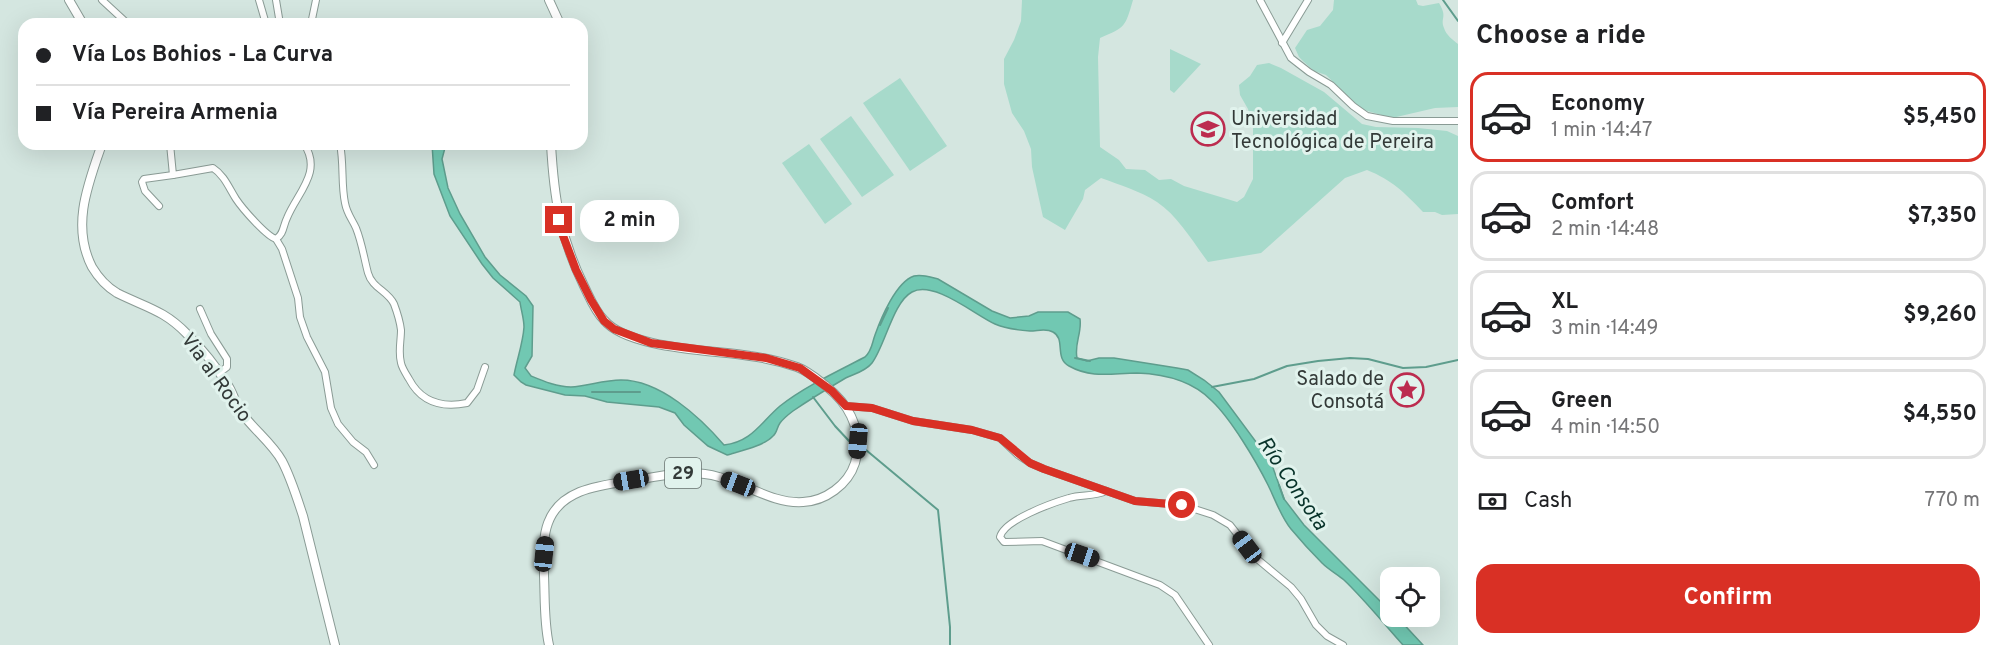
<!DOCTYPE html>
<html lang="en">
<head>
<meta charset="utf-8">
<style>
  body { margin:0; font-family:Overpass,sans-serif; background:#f6f6f6; color:#202124; height:100vh; display:flex; flex-direction:column; font-size:22px; white-space:nowrap }
  * { box-sizing:border-box; margin:0 }
  p { font-size:20px; color:#757577 }
  .icon { flex:none; width:33px; height:33px; fill:none; stroke:currentColor; stroke-width:2; stroke-linecap:round; stroke-linejoin:round }
  .map { position:relative; flex:1; overflow:hidden }
  .panel { display:flex; flex-direction:column; background:#fff; width:540px }
  .panel>* { flex:none }
  .guide { position:absolute; left:18px; top:18px; width:570px; height:132px; border-radius:18px; box-shadow:0 6px 24px #0002; display:grid; align-content:center; height:132px; padding:0 18px; background:#fff }
  .controls { position:absolute; left:1380px; top:567px; display:grid; gap:12px }
  .controls a { display:grid; place-items:center; width:60px; height:60px; border-radius:12px; background:#fff; box-shadow:0 6px 24px #0002; font-size:30px }
  .end { position:absolute; width:27px; height:27px; margin:-14px; border:8px solid #d93025; background:#fff; box-shadow:0 0 0 3px #fff }
  .from { border-radius:50% }
  .bubble { position:absolute; height:42px; border-radius:18px; background:#fff; box-shadow:0 6px 24px #0002; font-size:20px; font-weight:700; line-height:42px; text-align:center }
  .car { position:absolute; width:18px; height:36px; margin:-18px -9px; border-radius:8px; box-shadow:0 0 4px 2px #0007; background:linear-gradient(#222 24%,#8ab4d8 0 40%,#222 0 76%,#8ab4d8 0 86%,#222 0) }
  .guide b { display:flex; align-items:center; gap:21px; height:57px; font-size:22px }
  .guide b+b { border-top:2px solid #e0e0e0 }
  .guide i { width:15px; height:15px; background:#202124 }
  ul { padding:0; list-style:none }
  li { display:flex; align-items:center; gap:18px; height:90px; margin:0 12px 9px; padding:0 6px; border:3px solid #e0e0e0; border-radius:18px }
  li div { flex:1 }
  li b { display:block; font-size:22px }
  li em { font-style:normal; font-weight:700 }
  li.selected { border-color:#d93025 }
  li>.icon { width:54px; height:54px; stroke-width:1.5 }
  h2 { padding:0 18px; font-size:27px; line-height:72px }
  .pay { display:flex; align-items:center; gap:15px; height:66px; padding:0 18px; font-size:22px }
  .pay p { margin-inline-start:auto }
  .button { display:flex; gap:12px; margin-top:auto; padding:12px 18px }
  .button a { flex:1; height:69px; border-radius:18px; background:#d93025; color:#fff; font-size:24px; font-weight:700; line-height:69px; text-align:center }
  main { display:flex; flex:1; min-height:0 }
  .map>svg:first-child { display:block }
  .green { fill:#a7dacb }
  .water { fill:#71c8b2; stroke:#5e9d8d; stroke-width:1.5 }
  .lines { fill:none; stroke-linecap:round; stroke-linejoin:round }
  .stream { stroke:#5e9d8d; stroke-width:2 }
  .minor-casing { stroke:#8a9b95; stroke-width:8 }
  .major-casing { stroke:#8a9b95; stroke-width:10 }
  .minor { stroke:#fff; stroke-width:6 }
  .major { stroke:#fff; stroke-width:8 }
  .route { stroke:#d93025; stroke-width:8 }
  .labels { text-anchor:middle; stroke-width:6; stroke-linejoin:round; paint-order:stroke }
  .shield { fill:#e1f3ed; stroke:#67726e; stroke-width:1.5 }
  .shield-label { font-size:18px; font-weight:bold; fill:#333a38 }
  .poi-label { font-size:20px; fill:#333a38; stroke:#e1f3ed; text-anchor:start }
  .street-label { font-size:20px; fill:#333a38; stroke:#e1f3ed }
  .water-label { font-size:21px; font-style:italic; fill:#073229; stroke:#e1f3ed }
</style>
</head>
<body>
<main>
<div class="map">
<svg width="1458" height="645" viewBox="0 0 1458 645">
  <rect width="100%" height="100%" fill="#d4e6e0"/>
  <g class="green">
    <path d="M1022,0H1133C1125,27 1126,27 1100,38L1098,57L1100,147L1119,160L1126,169L1145,170L1159,180L1171,179L1184,186L1237,202L1244,197L1253,179V126L1248,109L1240,95L1239,85L1250,76L1257,65L1269,63L1281,68L1324,92L1362,124L1376,127L1418,128L1447,131L1458,136V214L1442,215L1435,212H1423C1404,192 1392,180 1367,170L1345,178L1261,253L1208,262C1193,242 1178,216 1157,202C1140,191 1120,185 1101,178L1085,190L1083,199L1065,230L1043,217L1032,167L1031,149L1024,131L1012,113L1004,84V59L1014,40L1021,21Z"/>
    <path d="M1334,0H1416L1418,5L1423,6L1439,3C1448,18 1440,17 1444,28C1446,35 1453,40 1458,44V107L1435,108L1392,118L1364,110L1358,106L1326,75L1314,71L1304,62L1299,57L1295,48L1307,30L1320,26L1333,10Z"/>
    <polygon points="1170,49 1201,64 1174,93 1170,90"/>
    <polygon points="900,78 947,146 910,171 863,103"/>
    <polygon points="851,116 894,175 862,197 820,139"/>
    <polygon points="809,144 852,204 825,224 782,163"/>
  </g>
  <path class="water" d="M432,144H446L442,159L448,188L460,214L485,257L500,275L526,296L533,306L532,356L525,368L531,376C543,381 557,387 571,387C587,386 604,380 621,380C660,380 700,417 724,445C752,442 761,422 780,406C804,387 838,371 865,357C872,351 872,343 875,335C881,318 896,282 914,276C922,274 931,277 938,279L992,311L1010,318L1029,316L1038,312H1068L1080,319C1082,333 1074,344 1077,358L1087,361L1099,358H1114L1177,368L1188,370L1204,380L1219,392L1271,462L1284,499L1304,525L1390,611V616L1397,617L1423,645H1403C1384,624 1365,600 1344,580C1337,574 1329,570 1322,563C1312,553 1301,541 1291,529C1281,517 1275,499 1268,485C1256,461 1231,419 1212,401C1193,381 1164,374 1137,373C1113,373 1092,379 1069,366C1054,358 1066,339 1053,332C1046,328 1038,331 1030,331C1018,330 1006,329 995,324C975,315 934,280 912,292C893,302 885,346 872,363C865,372 853,374 844,379C827,389 809,400 793,411C789,414 783,419 780,423C777,427 777,433 773,436C764,446 740,451 727,455L708,446L684,425L675,413L659,407L607,402L585,396L565,395L526,385L521,382L514,375C517,359 523,343 524,327C524,319 521,310 520,302L493,278L482,264L450,216L434,174Z"/>
  <g class="lines">
    <g class="stream">
      <polyline points="1443,0 1458,21"/>
      <polyline points="880,325 888,308"/>
      <polyline points="1075,358 1090,361"/>
      <polyline points="1212,387 1254,379 1287,366 1318,361 1350,358 1368,359 1403,368 1426,367 1458,360"/>
      <polyline points="592,392 640,392"/>
      <polyline points="813,397 835,426 849,441"/>
      <polyline points="860,445 938,510 950,627 950,645"/>
      <polyline points="1279,485 1284,499"/>
    </g>
    <g class="minor-casing">
      <g id="minor">
        <polyline points="102,0 128,24"/>
        <polyline points="259,0 266,24"/>
        <polyline points="276,0 280,24"/>
        <polyline points="1260,0 1291,58 1309,72 1331,85 1353,106 1367,116 1393,121 1458,121"/>
        <polyline points="311,24 316,0"/>
        <polyline points="1282,43 1308,0"/>
        <path d="M170,144L173,175L213,168C224,175 229,188 236,199C242,208 266,236 276,239C284,234 283,226 287,218C297,193 323,172 304,144"/>
        <path d="M340,144C344,164 341,184 345,203C347,214 352,219 356,228C362,243 364,258 368,273C372,288 388,291 394,304C397,312 400,322 401,330C401,341 398,352 401,363C402,368 406,374 409,379C421,402 442,408 467,403L477,390L485,367"/>
        <polyline points="159,206 145,191 142,182 144,179 173,175"/>
        <polyline points="276,239 282,249 298,298 300,317 307,337 325,372 331,408 338,424 353,442 366,452 374,465"/>
        <polyline points="200,309 211,334 227,359 227,367 219,373"/>
        <polyline points="846,406 872,408 913,421 972,430 1000,438 1018,455 1030,463 1044,469 1135,501 1182,505 1213,515 1230,525 1256,558 1291,587 1301,599 1316,625 1327,636 1343,645"/>
        <path d="M1106,491C1094,497 1081,494 1069,498C1052,503 1004,520 1000,537L1004,542L1042,541L1160,585L1175,595L1209,645"/>
      </g>
    </g>
    <g class="major-casing">
      <g id="major">
        <polyline points="69,0 83,24"/>
        <polyline points="549,0 560,24"/>
        <path d="M102,144C88,184 71,226 92,267C98,277 107,287 117,293C145,307 164,310 187,334C200,347 217,368 227,384C233,392 235,403 241,412C253,429 272,443 282,461C291,478 297,498 303,516L335,645"/>
        <path d="M549,645C544,623 545,599 544,576C544,560 542,539 548,523C561,487 605,485 636,480C664,475 691,469 719,477C747,484 773,504 803,502C825,501 848,485 855,463C860,447 858,431 851,416C845,403 837,395 826,386C817,379 808,371 797,367C782,362 766,358 750,356C713,350 628,349 604,320C595,311 590,298 584,286C560,237 554,198 551,144"/>
      </g>
    </g>
    <use href="#minor" class="minor"/>
    <use href="#major" class="major"/>
  </g>
  <g class="lines">
    <polyline class="route" points="559,220 562,233 576,270 591,300 604,321 614,329 651,343 766,358 800,368 832,391 846,406 872,408 913,421 972,430 1000,438 1030,463 1044,469 1135,501 1182,505"/>
  </g>
  <defs>
    <g id="university-ring" transform="scale(1.725)"><circle r="9.5" fill="#e1f3ed" stroke="#bc2c4f" stroke-width="1.5"/><path d="M0-5L7-2L0 1L-7-2ZM-4 1L0 2.5L4 1V4Q0 6-4 4Z" fill="#bc2c4f"/></g>
    <g id="sight-ring" transform="scale(1.725)"><circle r="9.5" fill="#e1f3ed" stroke="#bc2c4f" stroke-width="1.5"/><path d="M0-6L1.8-2.2L6-1.7L2.9 1.2L3.7 5.4L0 3.3L-3.7 5.4L-2.9 1.2L-6-1.7L-1.8-2.2Z" fill="#bc2c4f"/></g>
  </defs>
  <g fill-rule="evenodd">
    <use href="#university-ring" x="1208" y="129"/>
    <use href="#sight-ring" x="1407" y="390"/>
  </g>
  <g class="labels">
    <rect class="shield" x="665" y="458" width="36" height="30" rx="4.5"/>
    <g class="shield-label">
      <text x="683" y="479">29</text>
    </g>
    <g class="poi-label">
      <text x="1231" y="125">Universidad<tspan x="1231" dy="23">Tecnológica de Pereira</tspan></text>
      <text x="1384" y="385" text-anchor="end">Salado de<tspan x="1384" dy="23">Consotá</tspan></text>
    </g>
    <g class="street-label">
      <text transform="translate(217 377) rotate(54)" y="7">Via al Rocio</text>
    </g>
    <g class="water-label">
      <text transform="translate(1293 483) rotate(56)" y="7">Río Consota</text>
    </g>
  </g>
</svg>
<div class="controls">
<a><svg class="icon" aria-label="locate" viewBox="0 0 24 24"><circle cx="12" cy="12" r="6"/><path d="M12 2v4M12 18v4M2 12h4M18 12h4"/></svg></a>
</div>
<i class="end from" style="left:1182px;top:505px"></i>
<i class="end" style="left:559px;top:220px"></i>
<div class="bubble" style="left:580px;top:200px;width:99px">2 min</div>
<i class="car" style="left:858px;top:441px;rotate:185deg"></i>
<i class="car" style="left:631px;top:480px;rotate:260deg"></i>
<i class="car" style="left:738px;top:484px;rotate:291deg"></i>
<i class="car" style="left:1247px;top:547px;rotate:323deg"></i>
<i class="car" style="left:544px;top:554px;rotate:6deg"></i>
<i class="car" style="left:1082px;top:555px;rotate:109deg"></i>
<div class="guide">
<b><i class="from"></i>Vía Los Bohios - La Curva</b>
<b><i></i>Vía Pereira Armenia</b>
</div>
</div>
<section class="panel">
<h2>Choose a ride</h2>
<ul>
<li class="selected"><svg class="icon" aria-label="car" viewBox="0 0 24 24"><path d="M5 17H2v-5l4-1 3-4h7l3 4 3 1v5h-3M9 17h6M6 11h13"/><circle cx="7" cy="17" r="2"/><circle cx="17" cy="17" r="2"/></svg><div><b>Economy</b><p>1 min · 14:47</p></div><em>$5,450</em></li>
<li><svg class="icon" aria-label="car" viewBox="0 0 24 24"><path d="M5 17H2v-5l4-1 3-4h7l3 4 3 1v5h-3M9 17h6M6 11h13"/><circle cx="7" cy="17" r="2"/><circle cx="17" cy="17" r="2"/></svg><div><b>Comfort</b><p>2 min · 14:48</p></div><em>$7,350</em></li>
<li><svg class="icon" aria-label="car" viewBox="0 0 24 24"><path d="M5 17H2v-5l4-1 3-4h7l3 4 3 1v5h-3M9 17h6M6 11h13"/><circle cx="7" cy="17" r="2"/><circle cx="17" cy="17" r="2"/></svg><div><b>XL</b><p>3 min · 14:49</p></div><em>$9,260</em></li>
<li><svg class="icon" aria-label="car" viewBox="0 0 24 24"><path d="M5 17H2v-5l4-1 3-4h7l3 4 3 1v5h-3M9 17h6M6 11h13"/><circle cx="7" cy="17" r="2"/><circle cx="17" cy="17" r="2"/></svg><div><b>Green</b><p>4 min · 14:50</p></div><em>$4,550</em></li>
</ul>
<div class="pay"><svg class="icon" aria-label="cash" viewBox="0 0 24 24"><path d="M3 7h18v10H3z"/><circle cx="12" cy="12" r="2"/></svg>Cash<p>770 m</p></div>
<div class="button"><a>Confirm</a></div>
</section>
</main>
</body>
</html>
